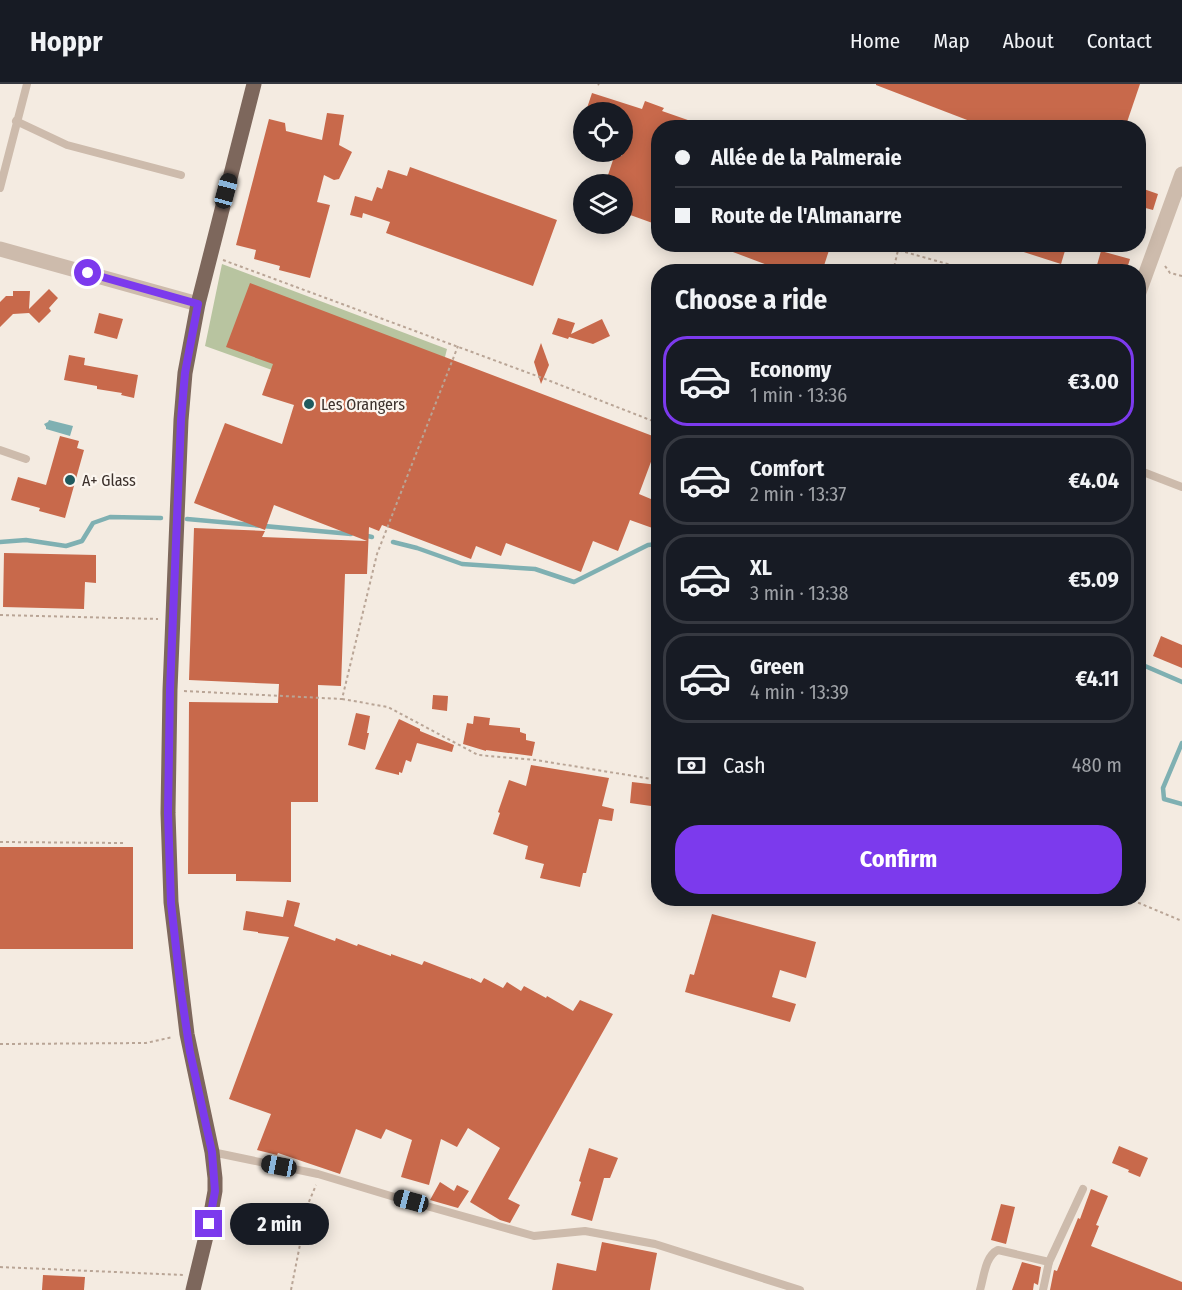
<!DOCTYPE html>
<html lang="en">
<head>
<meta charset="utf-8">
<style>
  body { margin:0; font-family:"Fira Sans Condensed",sans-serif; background:#242831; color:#f1f3f6; height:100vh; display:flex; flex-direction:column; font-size:22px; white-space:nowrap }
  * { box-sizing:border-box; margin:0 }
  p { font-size:20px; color:#9ea1a6 }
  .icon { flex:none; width:33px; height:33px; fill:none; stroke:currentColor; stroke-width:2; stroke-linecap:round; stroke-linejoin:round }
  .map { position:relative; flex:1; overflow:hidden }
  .details { position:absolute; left:651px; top:180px; width:495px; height:642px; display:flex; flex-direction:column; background:#171b24; border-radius:24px; box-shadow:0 3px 15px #0003 }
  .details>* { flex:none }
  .top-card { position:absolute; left:651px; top:36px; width:495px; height:132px; border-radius:24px; box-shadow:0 3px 15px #0003; display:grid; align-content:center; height:132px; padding:0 24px; background:#171b24 }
  .controls { position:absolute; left:573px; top:18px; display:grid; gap:12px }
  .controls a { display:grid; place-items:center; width:60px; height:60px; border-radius:50%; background:#171b24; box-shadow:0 3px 15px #0003; font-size:30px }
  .end { position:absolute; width:27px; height:27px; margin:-14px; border:8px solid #7c3aed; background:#fff; box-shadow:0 0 0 3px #fff }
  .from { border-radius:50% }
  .bubble { position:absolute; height:42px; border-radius:21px; background:#171b24; box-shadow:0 3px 15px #0003; font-size:20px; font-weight:700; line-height:42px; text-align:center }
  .car { position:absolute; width:18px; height:36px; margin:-18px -9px; border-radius:8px; box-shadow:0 0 4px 2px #0007; background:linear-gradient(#222 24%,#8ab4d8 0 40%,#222 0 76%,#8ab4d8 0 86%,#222 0) }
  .top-card b { display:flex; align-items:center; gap:21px; height:57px; font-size:22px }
  .top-card b+b { border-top:2px solid #363941 }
  .top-card i { width:15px; height:15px; background:#f1f3f6 }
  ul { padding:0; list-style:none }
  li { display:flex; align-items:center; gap:18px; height:90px; margin:0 12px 9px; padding:0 12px; border:3px solid #363941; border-radius:24px }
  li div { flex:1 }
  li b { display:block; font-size:22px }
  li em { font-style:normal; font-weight:700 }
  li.active { border-color:#7c3aed }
  li>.icon { width:54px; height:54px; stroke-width:1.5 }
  h2 { padding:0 24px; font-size:27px; line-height:72px }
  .pay { display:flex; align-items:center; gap:15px; height:66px; padding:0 24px; font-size:22px }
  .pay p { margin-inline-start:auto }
  .primary-button { display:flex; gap:12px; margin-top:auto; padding:12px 24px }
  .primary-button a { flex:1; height:69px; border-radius:24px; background:#7c3aed; color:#fff; font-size:24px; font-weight:700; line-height:69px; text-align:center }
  header { display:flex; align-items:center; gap:36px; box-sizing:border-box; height:84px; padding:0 30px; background:#171b24; border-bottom:2px solid #363941 }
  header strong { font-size:28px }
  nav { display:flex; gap:33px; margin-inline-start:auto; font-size:21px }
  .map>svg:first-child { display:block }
  .green { fill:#b8c4a0 }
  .water { fill:#7fb0b2 }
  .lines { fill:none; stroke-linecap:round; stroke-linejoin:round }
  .stream { stroke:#7fb0b2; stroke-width:4.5 }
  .building { fill:#c8694b }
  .path { stroke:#b9a596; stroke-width:2; stroke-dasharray:3 3; stroke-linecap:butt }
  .service { stroke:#cdbbac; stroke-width:8 }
  .minor { stroke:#cdbbac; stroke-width:15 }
  .primary { stroke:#7d675c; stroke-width:15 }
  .route { stroke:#7c3aed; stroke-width:8 }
  .poi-dot { fill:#1f5a5e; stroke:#fbf5ee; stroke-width:2 }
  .labels { text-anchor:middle; stroke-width:4.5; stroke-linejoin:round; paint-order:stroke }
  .poi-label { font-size:16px; fill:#3b302b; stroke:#fbf5ee; text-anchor:start }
</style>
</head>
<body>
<header>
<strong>Hoppr</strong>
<nav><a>Home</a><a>Map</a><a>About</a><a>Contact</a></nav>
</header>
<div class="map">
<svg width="1182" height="1206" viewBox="0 0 1182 1206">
  <rect width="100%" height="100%" fill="#f4ebe1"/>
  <polygon class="green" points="222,180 447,265 445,273 296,288 294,294 205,262"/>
  <polygon class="water" points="49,336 73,342 70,352 46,345 46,343 44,340 48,338"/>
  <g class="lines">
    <g class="stream">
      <polyline points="187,435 351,450"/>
      <polyline points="363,451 372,453"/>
      <polyline points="0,458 26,456 66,462 82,457 93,439 110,433 161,434"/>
      <polyline points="393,458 417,464 462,480 535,485 574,498 648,461 658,460"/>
      <polyline points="1138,579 1182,598"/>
      <polyline points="1182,659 1163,704 1164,715 1182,720"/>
    </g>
  </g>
  <g class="building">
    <polygon points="876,0 1140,0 1125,44 988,44 876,1"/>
    <polygon points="592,9 642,25 645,17 664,24 662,27 705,42 705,44 658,44 658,141 622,128 622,100 605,100 615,70 622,72 622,28 598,28 587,24"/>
    <polygon points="327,29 344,31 339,61 352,68 339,95 334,96 324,91 317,118 330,121 310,194 279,186 280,182 254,175 256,166 236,161 269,35 285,39 286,47 322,56"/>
    <polygon points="410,83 557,136 533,202 386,149 390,138 363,129 362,134 350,131 355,112 372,117 377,103 382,105 388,86 407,92"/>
    <polygon points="1138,103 1158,110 1153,126 1138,122"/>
    <polygon points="717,160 831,160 822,188 786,188 717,162"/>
    <polygon points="1008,160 1067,160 1061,180 1008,163"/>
    <polygon points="1101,167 1130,175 1126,188 1095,188"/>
    <polygon points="250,199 658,354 658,359 639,410 658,418 658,446 630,436 618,467 593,457 581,488 506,459 501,472 476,462 471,475 382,441 379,447 369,443 367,490 345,490 341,602 318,601 318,718 291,718 291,798 236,797 236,790 188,790 189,618 278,619 279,600 189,596 194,444 265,447 262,453 367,457 274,421 265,446 194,419 225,339 282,360 294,321 262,311 273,280 226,263"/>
    <polygon points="49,205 58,214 49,224 51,227 39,239 29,229 13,230 0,243 0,218 6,212 13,212 13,207 30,207 29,225"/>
    <polygon points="99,229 123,235 117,255 94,249"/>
    <polygon points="558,234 575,239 571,250 602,235 610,252 593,260 569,253 568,255 552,250"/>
    <polygon points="541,259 549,281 541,300 534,278"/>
    <polygon points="69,271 85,274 84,281 138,291 134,314 121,311 122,309 97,305 97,302 64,296"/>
    <polygon points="60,352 79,357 77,364 84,366 65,434 39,427 40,424 11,416 18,393 46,401"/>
    <polygon points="4,469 96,471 96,499 85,498 84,525 3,523"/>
    <polygon points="1161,552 1182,561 1182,584 1153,572"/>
    <polygon points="433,611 448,612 447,627 432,625"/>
    <polygon points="356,629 370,632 367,649 369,649 365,666 348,661"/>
    <polygon points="474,632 490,634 489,641 520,644 520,648 526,650 526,656 535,658 532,672 486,666 486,667 463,660 467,639 473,640"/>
    <polygon points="399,635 420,645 420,647 454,661 452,668 417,659 411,678 406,676 402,689 399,688 399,691 375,685"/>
    <polygon points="531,681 609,694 602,722 614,725 612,737 599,735 586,789 583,789 580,803 540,794 544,780 525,775 528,762 493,750 500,729 498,728 509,696 526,702"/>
    <polygon points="632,698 658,701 658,723 630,719"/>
    <rect x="0" y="763" width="133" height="102"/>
    <polygon points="287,816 300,819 294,842 335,857 336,854 357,862 358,860 391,872 391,870 422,881 424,877 471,895 471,894 481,899 484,894 503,904 507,898 521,907 524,902 546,914 547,912 573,927 580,916 613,930 508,1115 520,1121 510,1139 500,1136 470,1118 500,1064 468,1044 457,1063 441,1055 429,1101 401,1093 412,1056 386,1045 381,1055 356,1045 340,1090 278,1069 277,1071 257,1066 271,1030 229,1015 289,853 258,849 258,848 243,846 246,827 283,833"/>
    <polygon points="712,830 816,858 806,894 780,886 772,913 796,920 790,938 685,908 690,890 694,891"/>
    <polygon points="1119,1062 1148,1074 1140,1093 1128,1088 1129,1086 1112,1079"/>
    <polygon points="589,1064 618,1074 610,1094 604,1094 592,1137 571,1131 581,1098 579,1097"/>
    <polygon points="440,1098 454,1107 457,1101 469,1107 458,1124 430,1116"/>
    <polygon points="1091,1105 1108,1112 1096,1141 1099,1142 1091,1162 1182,1198 1182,1206 1050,1206 1054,1186 1057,1187 1078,1134 1080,1135"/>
    <polygon points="1001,1120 1015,1123 1006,1160 991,1156"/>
    <polygon points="602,1158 657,1169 650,1206 552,1206 557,1179 596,1187"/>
    <polygon points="1022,1178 1041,1183 1038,1201 1034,1199 1033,1206 1012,1206"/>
    <polygon points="43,1191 85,1193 84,1206 42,1206"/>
  </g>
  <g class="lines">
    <g class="path">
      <polyline points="598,0 599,1"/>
      <polyline points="223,176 545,295 658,339"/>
      <polyline points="1165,182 1170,189 1182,192"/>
      <polyline points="893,188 898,166 976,188"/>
      <polyline points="0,531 158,535"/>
      <polyline points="184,607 342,615 377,470 458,262"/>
      <polyline points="342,615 388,623 478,671 536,676 658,696"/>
      <polyline points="0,758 123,759"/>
      <polyline points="1127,814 1182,837"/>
      <polyline points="0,960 146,959 173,953"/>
      <polyline points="0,1183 183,1191"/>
      <polyline points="291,1206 308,1120 316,1101"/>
    </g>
    <g class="service">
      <polyline points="16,37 67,61 181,91"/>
      <polyline points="0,104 27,0"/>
      <polyline points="0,366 26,375"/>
      <polyline points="1138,386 1182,403"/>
      <polyline points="212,1068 318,1090 391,1112 534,1152 585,1147 655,1160 800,1206"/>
      <path d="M980,1206C984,1193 985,1172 998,1166L1049,1178"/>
      <polyline points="1043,1206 1049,1178 1083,1105"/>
    </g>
    <g class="minor">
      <polyline points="0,165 198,220"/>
      <polyline points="1138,211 1182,90"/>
    </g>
    <polyline class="primary" points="193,1206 209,1140 215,1107 215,1094 212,1068 187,950 171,818 168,729 170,606 181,336 185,289 198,220 254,0"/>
  </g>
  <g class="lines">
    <polyline class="route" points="88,189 198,220 185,289 181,336 170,606 168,729 171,819 181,908 190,968 212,1068 215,1107 209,1140"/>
  </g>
  <g class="poi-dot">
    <circle cx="309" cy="320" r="6"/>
    <circle cx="70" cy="396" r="6"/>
  </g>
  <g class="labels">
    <g class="poi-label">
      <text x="321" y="326">Les Orangers</text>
      <text x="82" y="402">A+ Glass</text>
    </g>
  </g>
</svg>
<div class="controls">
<a><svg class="icon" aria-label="locate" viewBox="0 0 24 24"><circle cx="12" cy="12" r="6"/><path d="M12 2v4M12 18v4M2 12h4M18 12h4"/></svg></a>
<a><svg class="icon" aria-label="layers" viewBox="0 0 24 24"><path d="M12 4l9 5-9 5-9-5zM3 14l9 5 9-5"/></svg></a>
</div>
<i class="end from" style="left:88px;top:189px"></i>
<i class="end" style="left:209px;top:1140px"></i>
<div class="bubble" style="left:230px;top:1119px;width:99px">2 min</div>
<i class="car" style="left:226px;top:107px;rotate:15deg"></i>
<i class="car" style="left:279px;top:1082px;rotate:281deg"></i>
<i class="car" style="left:411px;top:1117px;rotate:285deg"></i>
<div class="top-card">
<b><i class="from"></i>Allée de la Palmeraie</b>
<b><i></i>Route de l'Almanarre</b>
</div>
<section class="details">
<h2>Choose a ride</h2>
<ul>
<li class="active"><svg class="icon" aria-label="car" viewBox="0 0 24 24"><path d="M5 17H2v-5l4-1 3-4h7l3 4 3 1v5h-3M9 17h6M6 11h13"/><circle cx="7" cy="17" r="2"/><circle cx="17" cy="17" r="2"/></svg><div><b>Economy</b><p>1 min · 13:36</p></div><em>€3.00</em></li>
<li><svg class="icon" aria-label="car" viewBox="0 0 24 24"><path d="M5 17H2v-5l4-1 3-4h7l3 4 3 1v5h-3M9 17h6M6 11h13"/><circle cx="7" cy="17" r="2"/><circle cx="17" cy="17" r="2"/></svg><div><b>Comfort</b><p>2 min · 13:37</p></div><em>€4.04</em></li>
<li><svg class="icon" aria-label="car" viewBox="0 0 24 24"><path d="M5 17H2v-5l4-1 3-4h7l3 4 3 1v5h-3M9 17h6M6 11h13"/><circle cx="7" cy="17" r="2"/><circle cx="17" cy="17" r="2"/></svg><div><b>XL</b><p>3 min · 13:38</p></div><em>€5.09</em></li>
<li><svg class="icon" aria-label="car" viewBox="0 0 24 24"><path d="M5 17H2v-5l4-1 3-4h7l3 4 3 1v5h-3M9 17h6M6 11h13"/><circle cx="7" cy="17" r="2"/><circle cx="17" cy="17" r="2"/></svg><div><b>Green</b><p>4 min · 13:39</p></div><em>€4.11</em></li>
</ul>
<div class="pay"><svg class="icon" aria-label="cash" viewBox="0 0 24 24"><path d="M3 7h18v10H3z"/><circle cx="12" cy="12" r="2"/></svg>Cash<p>480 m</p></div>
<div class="primary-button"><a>Confirm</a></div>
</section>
</div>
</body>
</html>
